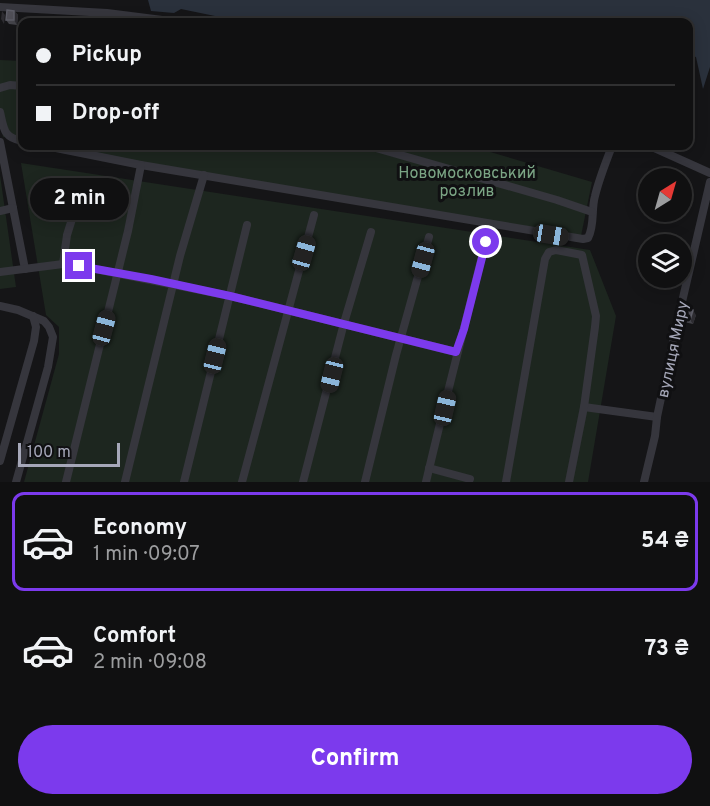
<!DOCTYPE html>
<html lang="en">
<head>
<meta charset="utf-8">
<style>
  body { margin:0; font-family:Overpass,sans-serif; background:#1e1e1f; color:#f1f3f6; height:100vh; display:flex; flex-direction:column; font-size:22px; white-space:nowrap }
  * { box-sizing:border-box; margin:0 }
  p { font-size:20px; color:#9c9d9f }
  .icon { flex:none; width:33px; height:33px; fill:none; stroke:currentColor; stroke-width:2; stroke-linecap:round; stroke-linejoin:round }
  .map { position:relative; height:482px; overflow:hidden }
  .panel { display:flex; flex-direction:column; background:#101011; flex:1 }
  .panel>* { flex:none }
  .guide { position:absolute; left:18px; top:18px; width:675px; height:132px; border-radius:12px; box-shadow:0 3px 15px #0003,0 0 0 2px #303031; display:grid; align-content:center; height:132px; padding:0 18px; background:#101011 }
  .needle { width:39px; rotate:37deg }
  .tools { position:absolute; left:638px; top:168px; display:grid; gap:12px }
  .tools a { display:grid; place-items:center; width:54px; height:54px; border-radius:50%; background:#101011; box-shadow:0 3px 15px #0003,0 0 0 2px #303031; font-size:30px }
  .scale { position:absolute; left:18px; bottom:15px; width:102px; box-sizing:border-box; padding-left:6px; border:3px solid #a6a8b9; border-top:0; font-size:16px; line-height:21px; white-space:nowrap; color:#a6a8b9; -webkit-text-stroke:4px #101012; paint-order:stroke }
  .end { position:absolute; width:27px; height:27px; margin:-14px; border:8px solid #7c3aed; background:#fff; box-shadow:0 0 0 3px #fff }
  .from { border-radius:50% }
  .bubble { position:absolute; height:42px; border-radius:21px; background:#101011; box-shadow:0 3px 15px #0003,0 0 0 2px #303031; font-size:20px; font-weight:700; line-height:42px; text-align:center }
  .car { position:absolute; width:18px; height:36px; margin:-18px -9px; border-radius:8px; box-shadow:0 0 4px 2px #0007; background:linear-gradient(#222 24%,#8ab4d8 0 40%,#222 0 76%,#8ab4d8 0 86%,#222 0) }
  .guide b { display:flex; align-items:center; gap:21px; height:57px; font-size:22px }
  .guide b+b { border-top:2px solid #303031 }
  .guide i { width:15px; height:15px; background:#f1f3f6 }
  ul { padding:10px 0 0; list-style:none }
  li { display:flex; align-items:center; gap:18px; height:99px; margin:0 12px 9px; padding:0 6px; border:3px solid transparent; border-radius:12px }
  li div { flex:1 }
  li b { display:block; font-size:22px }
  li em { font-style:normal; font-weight:700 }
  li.current { border-color:#7c3aed }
  li>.icon { width:54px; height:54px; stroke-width:1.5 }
  .primary-button { display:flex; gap:12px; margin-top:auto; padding:12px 18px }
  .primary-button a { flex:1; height:69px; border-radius:36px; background:#7c3aed; color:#fff; font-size:24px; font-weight:700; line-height:69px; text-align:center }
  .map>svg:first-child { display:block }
  .green { fill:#1d261f }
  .water { fill:#2a313c }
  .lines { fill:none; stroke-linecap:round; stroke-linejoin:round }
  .minor { stroke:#36363d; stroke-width:8 }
  .wall { fill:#44444a }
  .shaded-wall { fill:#2d2c31 }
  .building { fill:#4f4e56; stroke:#5c5c66; stroke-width:1.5 }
  .route { stroke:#7c3aed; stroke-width:8 }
  .labels { text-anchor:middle; stroke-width:6; stroke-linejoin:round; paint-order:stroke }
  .park-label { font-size:16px; fill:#7ba585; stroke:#101012 }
  .street-label { font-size:16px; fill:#a6a8b9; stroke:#101012 }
</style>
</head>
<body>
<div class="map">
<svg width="710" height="482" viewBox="0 0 710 482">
  <rect width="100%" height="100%" fill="#151517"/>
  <g class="green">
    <polygon points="0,60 22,61 22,140 3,137 0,118"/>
    <polygon points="54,146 470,146 592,182 581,236 192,171"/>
    <polygon points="21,163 590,250 616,316 588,482 24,482 59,354 59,327 46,315"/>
    <polygon points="0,175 16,287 0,289"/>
  </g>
  <polygon class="water" points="148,0 710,0 710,67 703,89 696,57 689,55 688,22 244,22 181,9 174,13 151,11"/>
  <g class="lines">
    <g class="minor">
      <polyline points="0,7 107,13 178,22"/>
      <polyline points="0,88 10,85 22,86"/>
      <path d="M0,112C4,129 3,137 22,141"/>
      <polyline points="0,142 25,269"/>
      <path d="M46,146L141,165L583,239L588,238C595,225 591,210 595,196C599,179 606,162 612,146"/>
      <polyline points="369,146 557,200 592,212"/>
      <polyline points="650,146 710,173"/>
      <polyline points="0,211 13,208"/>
      <polyline points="63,264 67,235 83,184"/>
      <polyline points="0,272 63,264 95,269 230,296 456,352"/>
      <polyline points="0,306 18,310 44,321 49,327 53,337 48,367 16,482"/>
      <polyline points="584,407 657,417"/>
      <polyline points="0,461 34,341 36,327 33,316"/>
      <polyline points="429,468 470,479"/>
      <polyline points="66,482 128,231 141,165"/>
      <polyline points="125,482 180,256 204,175"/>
      <polyline points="184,482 247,225"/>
      <polyline points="242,482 314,215"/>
      <polyline points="303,482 344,323 371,232"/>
      <polyline points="365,482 396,355 429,237"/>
      <path d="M426,482C446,396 469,310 490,224"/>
      <polyline points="506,482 545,259 549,252 556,250 582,255 596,316 595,327 584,407 569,482"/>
      <polyline points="644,482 655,436 657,417 675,332 710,182"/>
    </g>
  </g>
  <g class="wall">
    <polygon points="14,11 18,15 17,25 9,24 6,20"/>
    <polygon points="696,315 693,324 684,322 681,317"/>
  </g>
  <g class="shaded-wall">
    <polygon points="2,11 5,15 4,24 1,19"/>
    <polygon points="14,11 18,15 17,25 14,20"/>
    <polygon points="693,310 696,315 693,324 690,320"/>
  </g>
  <g class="building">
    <polygon points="7,10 14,11 14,20 6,20"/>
    <polygon points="684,308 693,310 690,320 681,317"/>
  </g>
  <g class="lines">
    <polyline class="route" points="79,266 151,279 230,296 456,352 464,329 486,242"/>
  </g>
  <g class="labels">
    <g class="park-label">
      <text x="467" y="178">Новомосковський<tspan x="467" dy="18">розлив</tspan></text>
    </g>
    <g class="street-label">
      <text transform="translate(672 349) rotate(-78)" y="6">вулиця Миру</text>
    </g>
  </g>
</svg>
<div class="tools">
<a><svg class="needle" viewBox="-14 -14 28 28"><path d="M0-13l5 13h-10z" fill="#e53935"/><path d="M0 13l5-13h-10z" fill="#9c9d9f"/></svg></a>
<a><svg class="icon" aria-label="layers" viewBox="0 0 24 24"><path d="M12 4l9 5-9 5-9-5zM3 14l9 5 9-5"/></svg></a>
</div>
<div class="scale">100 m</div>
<i class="end from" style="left:486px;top:242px"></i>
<i class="end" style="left:79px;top:266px"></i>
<div class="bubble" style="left:30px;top:178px;width:99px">2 min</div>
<i class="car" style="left:551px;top:235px;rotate:100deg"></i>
<i class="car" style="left:304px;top:253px;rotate:16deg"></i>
<i class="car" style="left:423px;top:260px;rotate:195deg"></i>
<i class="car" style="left:104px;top:328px;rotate:15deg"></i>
<i class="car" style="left:215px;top:356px;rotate:14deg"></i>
<i class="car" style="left:332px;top:375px;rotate:194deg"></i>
<i class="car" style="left:445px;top:408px;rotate:13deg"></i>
<div class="guide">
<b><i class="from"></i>Pickup</b>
<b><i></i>Drop-off</b>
</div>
</div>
<section class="panel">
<ul>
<li class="current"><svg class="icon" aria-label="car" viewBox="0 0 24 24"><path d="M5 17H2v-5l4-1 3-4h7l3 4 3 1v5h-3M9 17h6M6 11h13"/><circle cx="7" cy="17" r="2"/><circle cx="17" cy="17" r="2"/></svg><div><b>Economy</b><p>1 min · 09:07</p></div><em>54 ₴</em></li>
<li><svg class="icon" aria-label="car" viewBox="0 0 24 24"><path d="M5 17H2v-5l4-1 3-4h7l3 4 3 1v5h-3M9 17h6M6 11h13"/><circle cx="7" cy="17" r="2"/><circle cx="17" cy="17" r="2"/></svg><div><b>Comfort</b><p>2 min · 09:08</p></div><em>73 ₴</em></li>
</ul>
<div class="primary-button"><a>Confirm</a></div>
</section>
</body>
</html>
